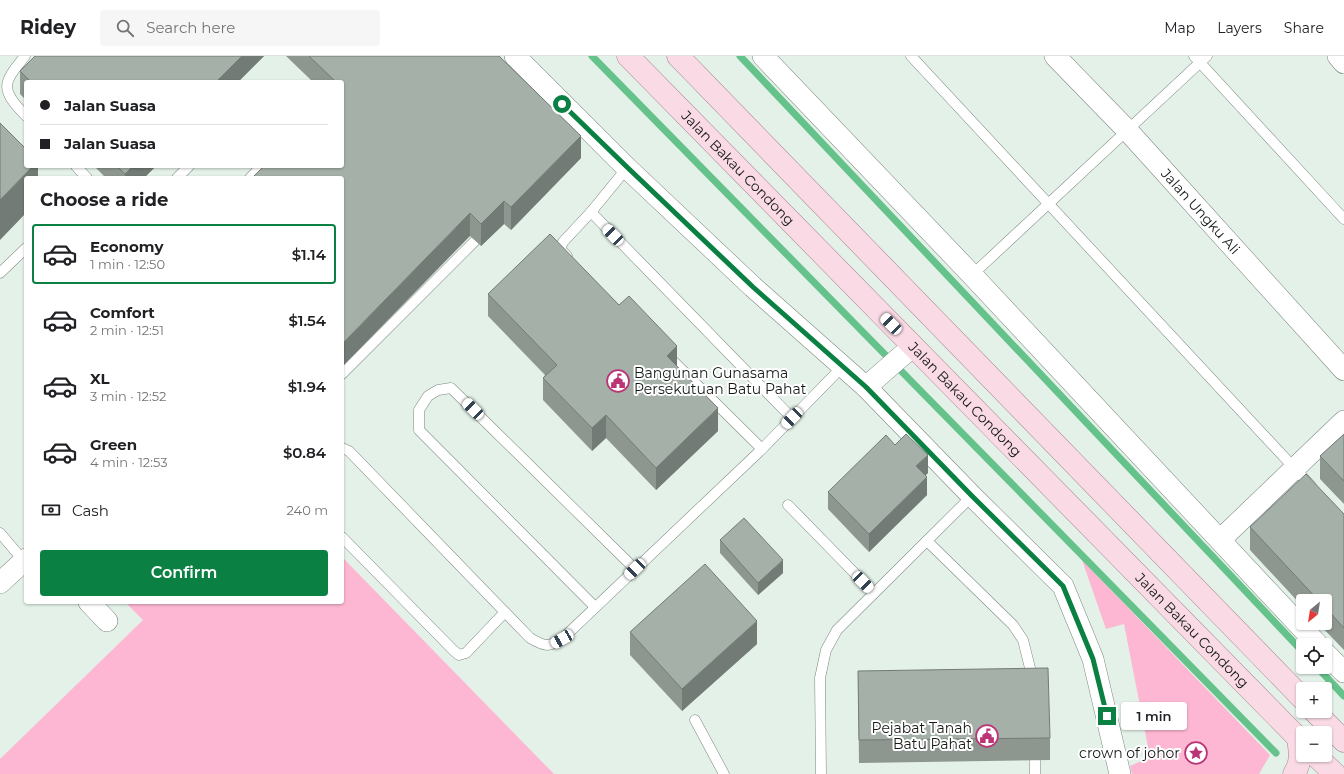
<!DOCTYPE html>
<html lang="en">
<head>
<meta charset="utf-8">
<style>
  body { margin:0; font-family:Montserrat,sans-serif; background:#f6f6f6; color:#202124; height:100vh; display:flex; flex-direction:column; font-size:15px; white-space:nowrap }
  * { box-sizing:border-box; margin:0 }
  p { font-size:13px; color:#757577 }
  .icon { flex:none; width:22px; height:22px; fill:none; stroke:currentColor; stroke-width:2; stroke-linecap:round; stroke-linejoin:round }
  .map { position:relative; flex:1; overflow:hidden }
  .drawer { position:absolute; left:24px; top:120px; width:320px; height:428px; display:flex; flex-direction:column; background:#fff; border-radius:4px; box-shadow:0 1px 3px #0004 }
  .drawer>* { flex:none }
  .banner { position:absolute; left:24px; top:24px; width:320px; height:88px; border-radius:4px; box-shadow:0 1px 3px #0004; display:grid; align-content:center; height:88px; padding:0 16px; background:#fff }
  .needle { width:26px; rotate:210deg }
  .tools { position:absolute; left:1296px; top:538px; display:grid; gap:8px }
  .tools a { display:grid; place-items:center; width:36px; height:36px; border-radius:4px; background:#fff; box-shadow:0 1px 3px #0004; font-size:20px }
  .end { position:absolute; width:18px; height:18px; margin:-9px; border:5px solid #0b8043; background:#fff; box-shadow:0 0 0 2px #fff }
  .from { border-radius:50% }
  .bubble { position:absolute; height:28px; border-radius:4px; background:#fff; box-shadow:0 1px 3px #0004; font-size:13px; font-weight:600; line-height:28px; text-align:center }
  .car { position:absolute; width:12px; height:24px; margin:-12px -6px; border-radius:5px; box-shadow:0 0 3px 1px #0007; background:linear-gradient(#fff 24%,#345 0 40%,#fff 0 76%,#345 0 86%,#fff 0) }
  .banner b { display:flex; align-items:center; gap:14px; height:38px; font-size:15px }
  .banner b+b { border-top:1px solid #e0e0e0 }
  .banner i { width:10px; height:10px; background:#202124 }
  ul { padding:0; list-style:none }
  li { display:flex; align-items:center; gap:12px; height:60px; margin:0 8px 6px; padding:0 8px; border:2px solid transparent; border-radius:4px }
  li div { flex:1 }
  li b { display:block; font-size:15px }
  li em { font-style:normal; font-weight:600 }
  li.on { border-color:#0b8043 }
  li>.icon { width:36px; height:36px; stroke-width:1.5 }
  h2 { padding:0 16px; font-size:18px; line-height:48px }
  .pay { display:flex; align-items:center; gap:10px; height:44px; padding:0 16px; font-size:15px }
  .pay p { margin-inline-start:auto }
  .button { display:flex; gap:8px; margin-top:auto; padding:8px 16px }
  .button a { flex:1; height:46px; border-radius:4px; background:#0b8043; color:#fff; font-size:16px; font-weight:600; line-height:46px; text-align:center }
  header { display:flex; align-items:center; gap:24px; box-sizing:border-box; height:56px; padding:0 20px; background:#fff; border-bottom:1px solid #e0e0e0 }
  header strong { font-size:19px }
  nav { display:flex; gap:22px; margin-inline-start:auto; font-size:14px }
  .search { width:280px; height:36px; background:#f6f6f6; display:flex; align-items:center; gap:10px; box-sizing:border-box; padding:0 14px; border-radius:4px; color:#757577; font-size:15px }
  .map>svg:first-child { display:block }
  .green { fill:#fdb7d2 }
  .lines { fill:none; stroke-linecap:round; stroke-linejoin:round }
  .stream { stroke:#65c28b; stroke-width:7 }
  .lane-casing { stroke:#7c877f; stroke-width:11 }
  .street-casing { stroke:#7c877f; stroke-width:22 }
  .primary-casing { stroke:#a68692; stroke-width:23 }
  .lane { stroke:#fff; stroke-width:10 }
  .street { stroke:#fff; stroke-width:21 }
  .primary { stroke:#f9dae5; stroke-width:22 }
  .wall { fill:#8d9790 }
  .shaded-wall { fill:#737b76 }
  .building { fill:#a4b0a8; stroke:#737b76 }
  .route { stroke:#0b8043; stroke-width:5 }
  .labels { text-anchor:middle; stroke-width:4; stroke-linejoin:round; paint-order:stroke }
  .street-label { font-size:14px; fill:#141916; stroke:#fff }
  .poi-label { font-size:14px; fill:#141916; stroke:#fff; text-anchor:end }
</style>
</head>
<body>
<header>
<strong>Ridey</strong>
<div class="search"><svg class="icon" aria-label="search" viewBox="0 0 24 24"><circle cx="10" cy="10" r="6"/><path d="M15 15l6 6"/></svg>Search here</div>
<nav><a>Map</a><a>Layers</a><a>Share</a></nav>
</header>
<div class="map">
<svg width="1344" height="718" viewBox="0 0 1344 718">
  <rect width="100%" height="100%" fill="#e4f1e8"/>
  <g class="green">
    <polygon points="342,501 554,718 0,718 0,703 143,564 125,546 342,546"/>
    <polygon points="1082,504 1270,699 1259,718 1132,718 1130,710 1150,701 1124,568 1106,573"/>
  </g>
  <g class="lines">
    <g class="stream">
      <polyline points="592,0 1276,697"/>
      <polyline points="740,0 1303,596"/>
      <polyline points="1317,611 1344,640"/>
    </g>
    <g class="lane-casing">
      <g id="lane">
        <path d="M25,0C2,28 0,33 26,60"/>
        <polyline points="911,0 1311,430"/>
        <polyline points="1194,0 1344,163"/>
        <polyline points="76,110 87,122"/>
        <polyline points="627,112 591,156 792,362"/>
        <polyline points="177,122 189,110"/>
        <polyline points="250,122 256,116 259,110"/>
        <polyline points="567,200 561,194 561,191 563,186 591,156"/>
        <polyline points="0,217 26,192"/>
        <polyline points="972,219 1207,0"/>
        <polyline points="668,300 762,393"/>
        <polyline points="342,318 475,185"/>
        <path d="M342,392L349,395L530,582C544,590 548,592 562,583L762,393L843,310"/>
        <polyline points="788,449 874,537"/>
        <polyline points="0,477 23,504"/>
        <polyline points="342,481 454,595 459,599 466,597 505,556"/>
        <polyline points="927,485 1013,569 1023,584 1033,624"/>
        <polyline points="595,551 419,374 419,354 428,340 438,334 451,332 635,513"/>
        <polyline points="695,664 724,718"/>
        <polyline points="821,718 820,622 826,594 837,574 972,440"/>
        <polyline points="1035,718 1035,705"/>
      </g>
    </g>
    <g class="street-casing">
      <g id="street">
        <polyline points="515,0 627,112 753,231 866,331 972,440 1063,530 1093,603 1120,718"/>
        <polyline points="763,0 972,219 1318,589"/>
        <path id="s1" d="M1055,0L1127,74L1344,314"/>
        <polyline points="1338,0 1344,7"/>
        <polyline points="866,331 913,290"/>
        <polyline points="1220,484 1344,365"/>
        <polyline points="0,527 26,503"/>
        <polyline points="89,546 107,565"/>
        <polyline points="1325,597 1344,616"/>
      </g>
    </g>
    <g class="primary-casing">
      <g id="primary">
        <path id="s2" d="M628,0L1303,687"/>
        <polyline points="678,0 1303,643"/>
        <polyline points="1314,655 1344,685"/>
        <polyline points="1315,699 1335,718"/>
        <path d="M1294,718C1302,705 1300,697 1298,682"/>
      </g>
    </g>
    <use href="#lane" class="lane"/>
    <use href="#street" class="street"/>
    <use href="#primary" class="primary"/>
  </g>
  <g class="wall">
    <polygon points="35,0 264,0 238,26 26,26 26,44 20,38 20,15"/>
    <polygon points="286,0 499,0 581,102 511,174 504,168 481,190 470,180 342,110 342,26 313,26"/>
    <polygon points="94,110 156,110 144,122 106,122"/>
    <polygon points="488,238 677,310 718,375 656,434 606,382 592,395 543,344 543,322 545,319 488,260"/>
    <polygon points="1344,378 1344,448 1320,423 1320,400"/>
    <polygon points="895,389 928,417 925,419 927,439 869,496 828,453 828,436"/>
    <polygon points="1344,458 1344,594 1318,567 1325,567 1325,545 1303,545 1303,551 1250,494 1250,471"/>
    <polygon points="720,484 783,517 758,539 720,497"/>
    <polygon points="630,576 757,588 682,655 630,599"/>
    <polygon points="858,615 1050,682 1050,704 859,707"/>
  </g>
  <g class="shaded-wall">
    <polygon points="242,0 264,0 238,26 216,26"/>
    <polygon points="581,80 581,102 511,174 511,151"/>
    <polygon points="33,110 38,110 38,122 26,122 26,157 0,184 0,144"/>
    <polygon points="133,110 156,110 144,122 125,122 125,118"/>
    <polygon points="504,145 504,168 481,190 481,168"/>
    <polygon points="470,157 470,180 342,311 342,288"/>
    <polygon points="677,290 677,313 667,300"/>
    <polygon points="718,352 718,375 656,434 656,412"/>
    <polygon points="606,359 606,382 592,395 592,372"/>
    <polygon points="928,399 928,417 916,428 916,410"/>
    <polygon points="927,421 927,439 869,496 869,478"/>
    <polygon points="783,504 783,517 758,539 758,527"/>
    <polygon points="757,565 757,588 682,655 682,633"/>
  </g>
  <g class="building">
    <polygon points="35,0 242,0 216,26 31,26 20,15"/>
    <polygon points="309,0 499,0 581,80 511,151 504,145 481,168 470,157 342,288 342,122 252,122 264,110 342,110 342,26 336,26"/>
    <polygon points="0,67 26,93 26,110 33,110 0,144"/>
    <polygon points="117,110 133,110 125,118"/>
    <polygon points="550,178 619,249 629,240 677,290 667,300 718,352 656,412 606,359 592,372 543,322 557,309 488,238"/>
    <polygon points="906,378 928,399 916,410 927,421 869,478 828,436 886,379 895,389"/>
    <polygon points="1344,378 1344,425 1320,400"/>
    <polygon points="1306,418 1344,458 1344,572 1325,551 1325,545 1319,545 1250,471"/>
    <polygon points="744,462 783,504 758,527 720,484"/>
    <polygon points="705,508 757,565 682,633 630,576"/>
    <polygon points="1048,612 1050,682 859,684 858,615"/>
  </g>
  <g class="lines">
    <polyline class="route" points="562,48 628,112 753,231 866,331 972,440 1063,530 1093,603 1107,660"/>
  </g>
  <defs>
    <g id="civic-ring" transform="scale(1.15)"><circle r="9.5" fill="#fff" stroke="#ba3476" stroke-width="1.5"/><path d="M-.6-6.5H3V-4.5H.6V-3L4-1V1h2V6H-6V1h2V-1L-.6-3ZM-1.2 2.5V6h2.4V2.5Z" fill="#ba3476"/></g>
    <g id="sight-ring" transform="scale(1.15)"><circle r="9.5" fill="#fff" stroke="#ba3476" stroke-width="1.5"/><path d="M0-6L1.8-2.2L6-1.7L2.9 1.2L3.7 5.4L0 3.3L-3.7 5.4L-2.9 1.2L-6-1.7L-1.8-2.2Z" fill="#ba3476"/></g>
  </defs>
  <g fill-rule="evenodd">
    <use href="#civic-ring" x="618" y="325"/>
    <use href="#civic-ring" x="987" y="680"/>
    <use href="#sight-ring" x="1196" y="697"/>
  </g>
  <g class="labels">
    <g class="street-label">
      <text dy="5" stroke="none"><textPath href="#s2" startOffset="157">Jalan Bakau Condong</textPath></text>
      <text dy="5" stroke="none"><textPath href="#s1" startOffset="213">Jalan Ungku Ali</textPath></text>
      <text dy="5" stroke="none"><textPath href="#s2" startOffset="481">Jalan Bakau Condong</textPath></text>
      <text dy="5" stroke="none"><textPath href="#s2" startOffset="805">Jalan Bakau Condong</textPath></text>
    </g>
    <g class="poi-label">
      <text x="634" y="322" text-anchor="start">Bangunan Gunasama<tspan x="634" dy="16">Persekutuan Batu Pahat</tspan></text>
      <text x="972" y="677">Pejabat Tanah<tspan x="972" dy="16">Batu Pahat</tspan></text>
      <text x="1180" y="702">crown of johor</text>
    </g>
  </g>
</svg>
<div class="tools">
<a><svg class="needle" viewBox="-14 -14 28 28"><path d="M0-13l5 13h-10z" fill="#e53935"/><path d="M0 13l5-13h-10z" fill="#757577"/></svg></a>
<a><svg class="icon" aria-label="locate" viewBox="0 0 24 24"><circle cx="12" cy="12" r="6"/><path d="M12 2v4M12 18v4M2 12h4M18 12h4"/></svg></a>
<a>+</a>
<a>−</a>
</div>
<i class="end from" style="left:562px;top:48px"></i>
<i class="end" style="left:1107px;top:660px"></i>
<div class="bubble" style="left:1121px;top:646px;width:66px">1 min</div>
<i class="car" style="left:613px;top:179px;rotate:316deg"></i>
<i class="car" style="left:891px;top:268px;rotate:315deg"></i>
<i class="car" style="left:473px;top:353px;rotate:315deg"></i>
<i class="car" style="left:792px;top:362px;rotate:224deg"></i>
<i class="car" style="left:635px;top:513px;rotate:226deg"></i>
<i class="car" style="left:863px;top:526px;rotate:136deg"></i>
<i class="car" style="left:562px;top:583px;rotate:240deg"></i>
<div class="banner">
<b><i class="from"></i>Jalan Suasa</b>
<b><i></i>Jalan Suasa</b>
</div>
<section class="drawer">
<h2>Choose a ride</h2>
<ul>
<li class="on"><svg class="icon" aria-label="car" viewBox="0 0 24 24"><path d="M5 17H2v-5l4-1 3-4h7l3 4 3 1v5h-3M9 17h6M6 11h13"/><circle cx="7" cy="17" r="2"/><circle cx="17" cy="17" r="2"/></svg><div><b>Economy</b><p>1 min · 12:50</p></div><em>$1.14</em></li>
<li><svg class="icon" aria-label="car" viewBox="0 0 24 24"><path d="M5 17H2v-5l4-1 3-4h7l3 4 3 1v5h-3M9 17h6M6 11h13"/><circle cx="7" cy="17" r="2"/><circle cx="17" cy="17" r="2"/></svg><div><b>Comfort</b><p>2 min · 12:51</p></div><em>$1.54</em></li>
<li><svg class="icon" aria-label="car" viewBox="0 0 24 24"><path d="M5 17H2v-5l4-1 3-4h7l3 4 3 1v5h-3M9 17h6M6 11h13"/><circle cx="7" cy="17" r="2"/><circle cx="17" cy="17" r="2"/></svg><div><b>XL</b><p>3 min · 12:52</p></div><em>$1.94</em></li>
<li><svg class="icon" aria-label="car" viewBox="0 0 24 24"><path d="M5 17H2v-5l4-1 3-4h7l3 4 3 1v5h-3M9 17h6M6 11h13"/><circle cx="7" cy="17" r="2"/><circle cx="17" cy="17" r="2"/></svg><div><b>Green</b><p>4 min · 12:53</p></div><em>$0.84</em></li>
</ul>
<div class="pay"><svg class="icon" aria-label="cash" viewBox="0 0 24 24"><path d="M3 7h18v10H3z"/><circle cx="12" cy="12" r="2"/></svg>Cash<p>240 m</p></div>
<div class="button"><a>Confirm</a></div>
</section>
</div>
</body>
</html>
